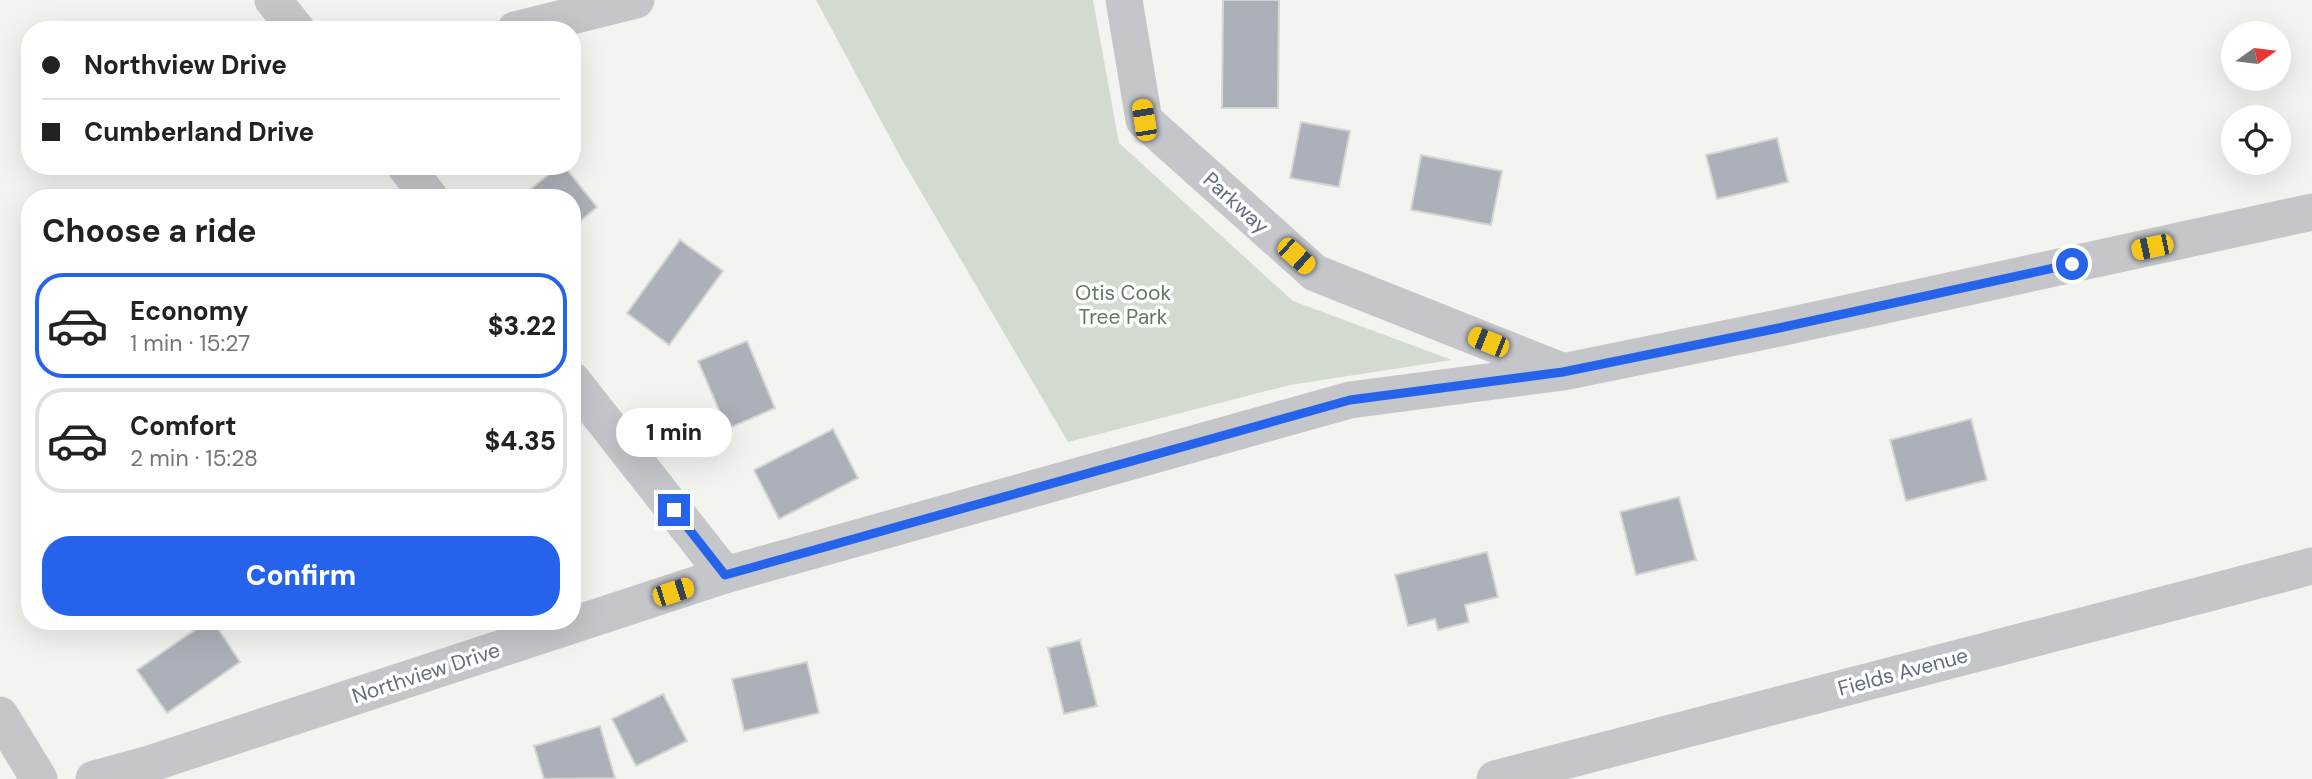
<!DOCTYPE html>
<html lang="en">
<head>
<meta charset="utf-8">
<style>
  body { margin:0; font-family:"DM Sans",sans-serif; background:#f2f2f2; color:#222; height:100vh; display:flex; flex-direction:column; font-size:26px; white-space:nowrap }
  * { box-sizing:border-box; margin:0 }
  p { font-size:23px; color:#767676 }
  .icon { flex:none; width:38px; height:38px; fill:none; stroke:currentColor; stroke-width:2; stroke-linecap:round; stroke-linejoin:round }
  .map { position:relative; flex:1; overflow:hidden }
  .drawer { position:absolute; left:21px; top:189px; width:560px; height:441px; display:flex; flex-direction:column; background:#fff; border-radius:28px; box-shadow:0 7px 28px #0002 }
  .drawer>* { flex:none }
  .top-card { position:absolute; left:21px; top:21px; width:560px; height:154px; border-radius:28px; box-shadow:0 7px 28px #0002; display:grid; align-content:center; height:154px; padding:0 21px; background:#fff }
  .needle { width:46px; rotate:76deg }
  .tools { position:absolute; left:2221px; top:21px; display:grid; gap:14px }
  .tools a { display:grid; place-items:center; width:70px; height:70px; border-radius:50%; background:#fff; box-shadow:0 7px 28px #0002; font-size:35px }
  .end { position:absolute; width:32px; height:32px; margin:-16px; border:9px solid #2563eb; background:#fff; box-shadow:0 0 0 4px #fff }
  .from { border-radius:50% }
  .bubble { position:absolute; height:49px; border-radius:24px; background:#fff; box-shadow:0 7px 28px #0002; font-size:23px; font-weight:800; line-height:49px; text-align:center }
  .car { position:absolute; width:21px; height:42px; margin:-21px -10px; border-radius:9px; box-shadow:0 0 5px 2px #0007; background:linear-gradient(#f5c518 24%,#345 0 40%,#f5c518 0 76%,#345 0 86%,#f5c518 0) }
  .top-card b { display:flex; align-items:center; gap:24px; height:66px; font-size:26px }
  .top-card b+b { border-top:2px solid #e0e0e0 }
  .top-card i { width:18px; height:18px; background:#222 }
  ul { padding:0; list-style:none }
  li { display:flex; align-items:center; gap:21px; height:105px; margin:0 14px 10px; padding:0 7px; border:4px solid #e0e0e0; border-radius:28px }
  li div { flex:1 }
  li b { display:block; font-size:26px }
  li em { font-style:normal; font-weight:800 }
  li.selected { border-color:#2563eb }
  li>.icon { width:63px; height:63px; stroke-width:1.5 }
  h2 { padding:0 21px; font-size:32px; line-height:84px }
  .button { display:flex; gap:14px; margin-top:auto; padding:14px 21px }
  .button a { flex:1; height:80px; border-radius:28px; background:#2563eb; color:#fff; font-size:28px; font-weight:800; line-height:80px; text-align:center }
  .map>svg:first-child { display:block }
  .green { fill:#d3dbd1 }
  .building { fill:#acb1b9; stroke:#d5d5d3; stroke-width:2 }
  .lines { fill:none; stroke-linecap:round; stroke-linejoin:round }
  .minor { stroke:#c4c6ca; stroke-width:37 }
  .route { stroke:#2563eb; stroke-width:9 }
  .labels { text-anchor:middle; stroke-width:7; stroke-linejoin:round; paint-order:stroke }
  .street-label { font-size:21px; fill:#626f82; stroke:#fff }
  .park-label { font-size:21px; fill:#627961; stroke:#fff }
</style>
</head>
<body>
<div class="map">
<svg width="2312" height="779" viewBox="0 0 2312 779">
  <rect width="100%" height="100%" fill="#f3f4f0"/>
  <polygon class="green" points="816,0 1093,0 1119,143 1293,301 1452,360 1290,385 1068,442 901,158"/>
  <g class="building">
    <polygon points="1223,0 1279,0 1278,108 1222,108"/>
    <polygon points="1301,122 1350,131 1339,187 1290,178"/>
    <polygon points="1777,138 1788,182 1717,199 1706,155"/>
    <polygon points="1421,155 1502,171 1491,225 1411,210"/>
    <polygon points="559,166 564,166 597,207 572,228 572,198 530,198 526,193"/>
    <polygon points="680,240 723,271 669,345 627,313"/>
    <polygon points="747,341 775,408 727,429 698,361"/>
    <polygon points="1971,419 1987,480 1906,501 1890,440"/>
    <polygon points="833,429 858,478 779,519 754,470"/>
    <polygon points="1679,497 1696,560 1636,575 1620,512"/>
    <polygon points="1487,552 1498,597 1465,605 1469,622 1438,630 1435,619 1408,626 1395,575"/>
    <polygon points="208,621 213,621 240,662 167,713 137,670"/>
    <polygon points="1080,640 1097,706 1064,714 1048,648"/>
    <polygon points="807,662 819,713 744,731 732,679"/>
    <polygon points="663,694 687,741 636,766 612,719"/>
    <polygon points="600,726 615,778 544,779 534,746"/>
  </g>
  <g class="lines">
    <g class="minor">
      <polyline points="273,0 297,30"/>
      <polyline points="1124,0 1144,120 1315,273 1559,370"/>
      <polyline points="515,30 636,0"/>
      <polyline points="405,166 430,198"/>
      <polyline points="572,380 725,575"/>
      <polyline points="0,715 39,779"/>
      <polyline points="94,779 149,764 725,575 1350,400 1563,372 1779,328 2312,212"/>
      <polyline points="1495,779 2312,566"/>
    </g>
  </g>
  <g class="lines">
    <polyline class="route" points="674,510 725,575 1350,400 1563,372 1779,328 2072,264"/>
  </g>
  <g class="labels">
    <g class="street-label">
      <text transform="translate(1236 203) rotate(42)" y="7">Parkway</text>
      <text transform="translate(1903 672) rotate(-15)" y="7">Fields Avenue</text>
      <text transform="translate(426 673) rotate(-18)" y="7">Northview Drive</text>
    </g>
    <g class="park-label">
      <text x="1123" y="300">Otis Cook<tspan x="1123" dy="24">Tree Park</tspan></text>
    </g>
  </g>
</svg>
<div class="tools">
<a><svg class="needle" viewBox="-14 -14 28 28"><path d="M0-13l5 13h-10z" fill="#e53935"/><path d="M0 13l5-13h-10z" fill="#767676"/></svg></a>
<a><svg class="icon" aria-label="locate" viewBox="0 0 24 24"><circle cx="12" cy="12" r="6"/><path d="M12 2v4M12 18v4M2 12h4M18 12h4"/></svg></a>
</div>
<i class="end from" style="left:2072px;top:264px"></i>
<i class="end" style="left:674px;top:510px"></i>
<div class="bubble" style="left:616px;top:408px;width:116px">1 min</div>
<i class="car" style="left:1144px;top:120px;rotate:351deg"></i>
<i class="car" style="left:2152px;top:247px;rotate:258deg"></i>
<i class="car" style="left:1296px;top:256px;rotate:132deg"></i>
<i class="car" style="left:1488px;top:342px;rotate:292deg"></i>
<i class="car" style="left:673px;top:592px;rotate:72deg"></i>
<div class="top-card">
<b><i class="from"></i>Northview Drive</b>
<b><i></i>Cumberland Drive</b>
</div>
<section class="drawer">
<h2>Choose a ride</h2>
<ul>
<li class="selected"><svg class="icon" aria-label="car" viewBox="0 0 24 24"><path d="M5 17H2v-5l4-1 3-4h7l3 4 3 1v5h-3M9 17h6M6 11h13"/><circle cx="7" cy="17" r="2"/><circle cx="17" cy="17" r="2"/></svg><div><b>Economy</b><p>1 min · 15:27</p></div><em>$3.22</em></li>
<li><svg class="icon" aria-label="car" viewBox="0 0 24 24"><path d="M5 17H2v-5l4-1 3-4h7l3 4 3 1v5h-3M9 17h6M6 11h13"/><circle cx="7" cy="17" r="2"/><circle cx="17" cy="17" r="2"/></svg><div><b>Comfort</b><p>2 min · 15:28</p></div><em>$4.35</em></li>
</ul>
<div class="button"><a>Confirm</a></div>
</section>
</div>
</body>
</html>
